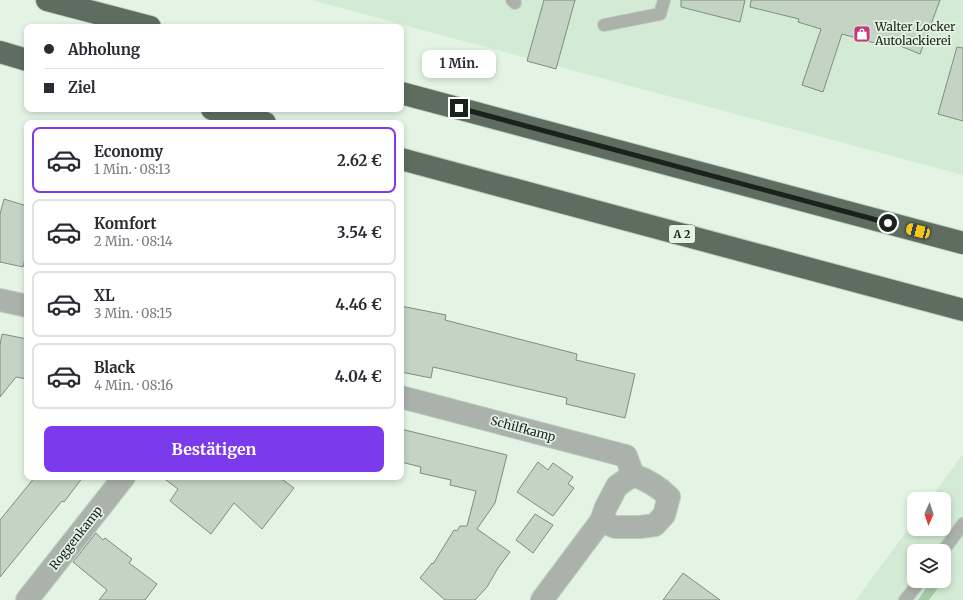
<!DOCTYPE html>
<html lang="de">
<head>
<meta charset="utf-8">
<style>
  body { margin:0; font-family:Merriweather,serif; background:#f2f2f3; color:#2b2b33; height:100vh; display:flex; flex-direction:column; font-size:15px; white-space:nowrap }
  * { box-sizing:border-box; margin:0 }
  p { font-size:13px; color:#7c7c81 }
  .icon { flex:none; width:22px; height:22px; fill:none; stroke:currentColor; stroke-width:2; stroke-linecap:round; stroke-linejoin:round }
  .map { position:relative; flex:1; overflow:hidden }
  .side { position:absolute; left:24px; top:120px; width:380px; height:360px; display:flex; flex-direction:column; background:#fff; border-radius:8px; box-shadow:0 2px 6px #0003 }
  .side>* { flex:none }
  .top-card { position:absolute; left:24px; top:24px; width:380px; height:88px; border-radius:8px; box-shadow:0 2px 6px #0003; display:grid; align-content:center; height:88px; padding:0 20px; background:#fff }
  .needle { width:26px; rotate:183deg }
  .fabs { position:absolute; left:907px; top:492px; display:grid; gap:8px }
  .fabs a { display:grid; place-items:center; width:44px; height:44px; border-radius:8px; background:#fff; box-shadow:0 2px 6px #0003; font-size:20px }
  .end { position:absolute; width:18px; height:18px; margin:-9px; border:5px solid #1b211b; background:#fff; box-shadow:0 0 0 2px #fff }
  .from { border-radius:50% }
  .bubble { position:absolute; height:28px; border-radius:8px; background:#fff; box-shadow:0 2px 6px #0003; font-size:13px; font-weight:700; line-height:28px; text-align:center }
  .car { position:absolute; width:12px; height:24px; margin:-12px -6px; border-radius:5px; box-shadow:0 0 3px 1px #0007; background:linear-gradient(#f5c518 24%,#345 0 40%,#f5c518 0 76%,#345 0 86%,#f5c518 0) }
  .top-card b { display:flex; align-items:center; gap:14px; height:38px; font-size:15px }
  .top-card b+b { border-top:1px solid #e1e1e2 }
  .top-card i { width:10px; height:10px; background:#2b2b33 }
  ul { padding:7px 0 0; list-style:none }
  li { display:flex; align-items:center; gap:12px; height:66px; margin:0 8px 6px; padding:0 12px; border:2px solid #e1e1e2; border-radius:8px }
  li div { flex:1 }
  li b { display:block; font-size:15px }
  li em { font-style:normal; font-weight:700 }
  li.selected { border-color:#7c3aed }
  li>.icon { width:36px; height:36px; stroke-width:1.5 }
  .action { display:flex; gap:8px; margin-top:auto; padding:8px 20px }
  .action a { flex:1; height:46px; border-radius:8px; background:#7c3aed; color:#fff; font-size:16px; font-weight:700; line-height:46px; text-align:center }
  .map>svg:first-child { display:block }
  .built { fill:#d3ead5; fill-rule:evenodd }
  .green { fill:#a3cba6 }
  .building { fill:#c3d3c4; stroke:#7e8d7f }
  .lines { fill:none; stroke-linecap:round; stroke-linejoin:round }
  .lane-casing { stroke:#bfcec0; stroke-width:14 }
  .street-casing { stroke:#bfcec0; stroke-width:24 }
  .highway-casing { stroke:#bfcec0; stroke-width:24 }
  .lane { stroke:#abb2ab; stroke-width:12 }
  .street { stroke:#abb2ab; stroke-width:22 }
  .highway { stroke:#5f6d60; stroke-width:22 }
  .route { stroke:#1b211b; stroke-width:5 }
  .labels { text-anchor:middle; stroke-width:3.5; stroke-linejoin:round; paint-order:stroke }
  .shield { fill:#e3f4e4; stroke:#576057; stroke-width:1 }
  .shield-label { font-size:11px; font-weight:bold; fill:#1b211b }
  .poi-label { font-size:12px; fill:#1b211b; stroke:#e3f4e4; text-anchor:start }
  .street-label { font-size:12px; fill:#1b211b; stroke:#e3f4e4 }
</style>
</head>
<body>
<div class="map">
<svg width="963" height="600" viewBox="0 0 963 600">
  <rect width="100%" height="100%" fill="#e3f4e4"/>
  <g class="built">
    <polygon points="312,0 963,0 963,175 441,35"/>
    <path d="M963,454V600H856L914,521V529H944V499H930ZM914,551H944V581H914Z"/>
  </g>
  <polygon class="green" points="931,581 943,581 929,600 918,600"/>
  <g class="building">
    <polygon points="544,0 575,0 556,69 527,61"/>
    <polygon points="681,0 745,0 740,22 681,7"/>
    <polygon points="751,0 940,0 920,54 883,39 882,45 842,34 823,92 802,85 821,29 798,22 799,19 750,7"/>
    <polygon points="957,47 963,48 963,121 938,114"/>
    <polygon points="4,199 27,206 27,251 23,267 0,262 0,214"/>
    <polygon points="401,306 446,315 445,320 577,354 576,360 635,374 625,418 566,404 567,398 433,367 431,378 401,372"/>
    <polygon points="2,334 27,339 27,379 16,377 0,397 0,345"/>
    <polygon points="401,429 507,455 495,503 477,529 510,552 498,568 487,587 475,600 445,600 420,578 432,563 433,564 454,530 457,531 460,526 467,526 476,491 450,485 451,480 420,473 421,467 401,462"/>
    <polygon points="538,462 548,470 553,463 573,477 568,484 574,488 553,516 517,492"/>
    <polygon points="35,477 83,477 64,502 62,501 0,577 0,520"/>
    <polygon points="162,477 279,477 294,488 262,529 234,503 211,534 170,501 178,489"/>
    <polygon points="535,514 553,525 533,553 516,540"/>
    <polygon points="96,533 103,540 105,538 132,559 129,563 157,584 145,600 99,600 107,590 73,562"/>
    <polygon points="683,573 720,600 663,600"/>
  </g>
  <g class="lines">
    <g class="lane-casing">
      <g id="lane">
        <polyline points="512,0 515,3"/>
        <polyline points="604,25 660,14 664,0"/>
        <polyline points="943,551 963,524"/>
        <polyline points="905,600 920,581"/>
      </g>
    </g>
    <g class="street-casing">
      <g id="street">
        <polyline points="0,300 27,306"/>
        <polyline points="401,397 626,456 633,475"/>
        <polyline points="27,600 124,477"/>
        <path d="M542,600L601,521L606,507L617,486L633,475C648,480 658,486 669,497L664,515L655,525L640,527H615L601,521"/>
      </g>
    </g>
    <g class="highway-casing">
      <g id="highway">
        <polyline points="47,0 150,27"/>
        <polyline points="0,52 27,60"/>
        <polyline points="401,93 963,243"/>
        <polyline points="212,109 265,123"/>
        <polyline points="401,159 963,310"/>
      </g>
    </g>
    <use href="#lane" class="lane"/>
    <use href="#street" class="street"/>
    <use href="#highway" class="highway"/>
  </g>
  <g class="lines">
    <polyline class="route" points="459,108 888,223"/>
  </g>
  <defs>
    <g id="shop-square" transform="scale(0.9)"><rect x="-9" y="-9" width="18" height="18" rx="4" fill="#c33b78" stroke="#e3f4e4"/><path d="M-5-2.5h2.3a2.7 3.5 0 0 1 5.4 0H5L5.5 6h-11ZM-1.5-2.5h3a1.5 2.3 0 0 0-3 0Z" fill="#fff"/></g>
  </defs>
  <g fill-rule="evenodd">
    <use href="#shop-square" x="862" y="34"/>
  </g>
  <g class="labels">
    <rect class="shield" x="669" y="225" width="26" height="18" rx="3"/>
    <g class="shield-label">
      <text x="682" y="238">A 2</text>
    </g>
    <g class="poi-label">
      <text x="875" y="31">Walter Locker<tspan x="875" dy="14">Autolackierei</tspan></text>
    </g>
    <g class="street-label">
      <text transform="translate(523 429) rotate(15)" y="4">Schilfkamp</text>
      <text transform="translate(76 538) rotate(-52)" y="4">Roggenkamp</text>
    </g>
  </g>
</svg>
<div class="fabs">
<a><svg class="needle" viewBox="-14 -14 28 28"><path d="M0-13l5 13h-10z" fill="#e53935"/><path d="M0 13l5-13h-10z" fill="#7c7c81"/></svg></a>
<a><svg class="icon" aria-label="layers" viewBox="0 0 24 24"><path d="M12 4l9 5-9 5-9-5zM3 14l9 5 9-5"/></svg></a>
</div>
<i class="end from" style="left:888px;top:223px"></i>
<i class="end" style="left:459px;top:108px"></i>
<div class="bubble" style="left:422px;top:50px;width:74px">1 Min.</div>
<i class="car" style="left:918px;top:231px;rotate:285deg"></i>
<div class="top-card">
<b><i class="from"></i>Abholung</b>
<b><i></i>Ziel</b>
</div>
<section class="side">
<ul>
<li class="selected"><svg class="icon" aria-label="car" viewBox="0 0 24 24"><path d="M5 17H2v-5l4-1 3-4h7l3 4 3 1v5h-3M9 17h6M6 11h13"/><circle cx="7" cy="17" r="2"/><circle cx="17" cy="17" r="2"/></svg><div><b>Economy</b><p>1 Min. · 08:13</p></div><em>2.62 €</em></li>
<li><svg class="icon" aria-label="car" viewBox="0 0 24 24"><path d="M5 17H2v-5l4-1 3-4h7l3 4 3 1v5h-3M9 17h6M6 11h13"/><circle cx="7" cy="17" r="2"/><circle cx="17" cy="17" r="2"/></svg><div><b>Komfort</b><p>2 Min. · 08:14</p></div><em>3.54 €</em></li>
<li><svg class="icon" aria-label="car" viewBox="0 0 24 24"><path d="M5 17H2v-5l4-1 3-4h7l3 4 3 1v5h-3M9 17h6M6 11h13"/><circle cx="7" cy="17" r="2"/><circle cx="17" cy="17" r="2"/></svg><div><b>XL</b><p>3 Min. · 08:15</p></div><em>4.46 €</em></li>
<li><svg class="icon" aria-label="car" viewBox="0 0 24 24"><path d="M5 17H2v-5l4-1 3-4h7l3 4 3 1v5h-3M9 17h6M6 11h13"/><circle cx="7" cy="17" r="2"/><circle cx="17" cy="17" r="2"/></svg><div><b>Black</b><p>4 Min. · 08:16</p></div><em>4.04 €</em></li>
</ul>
<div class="action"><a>Bestätigen</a></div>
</section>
</div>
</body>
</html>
